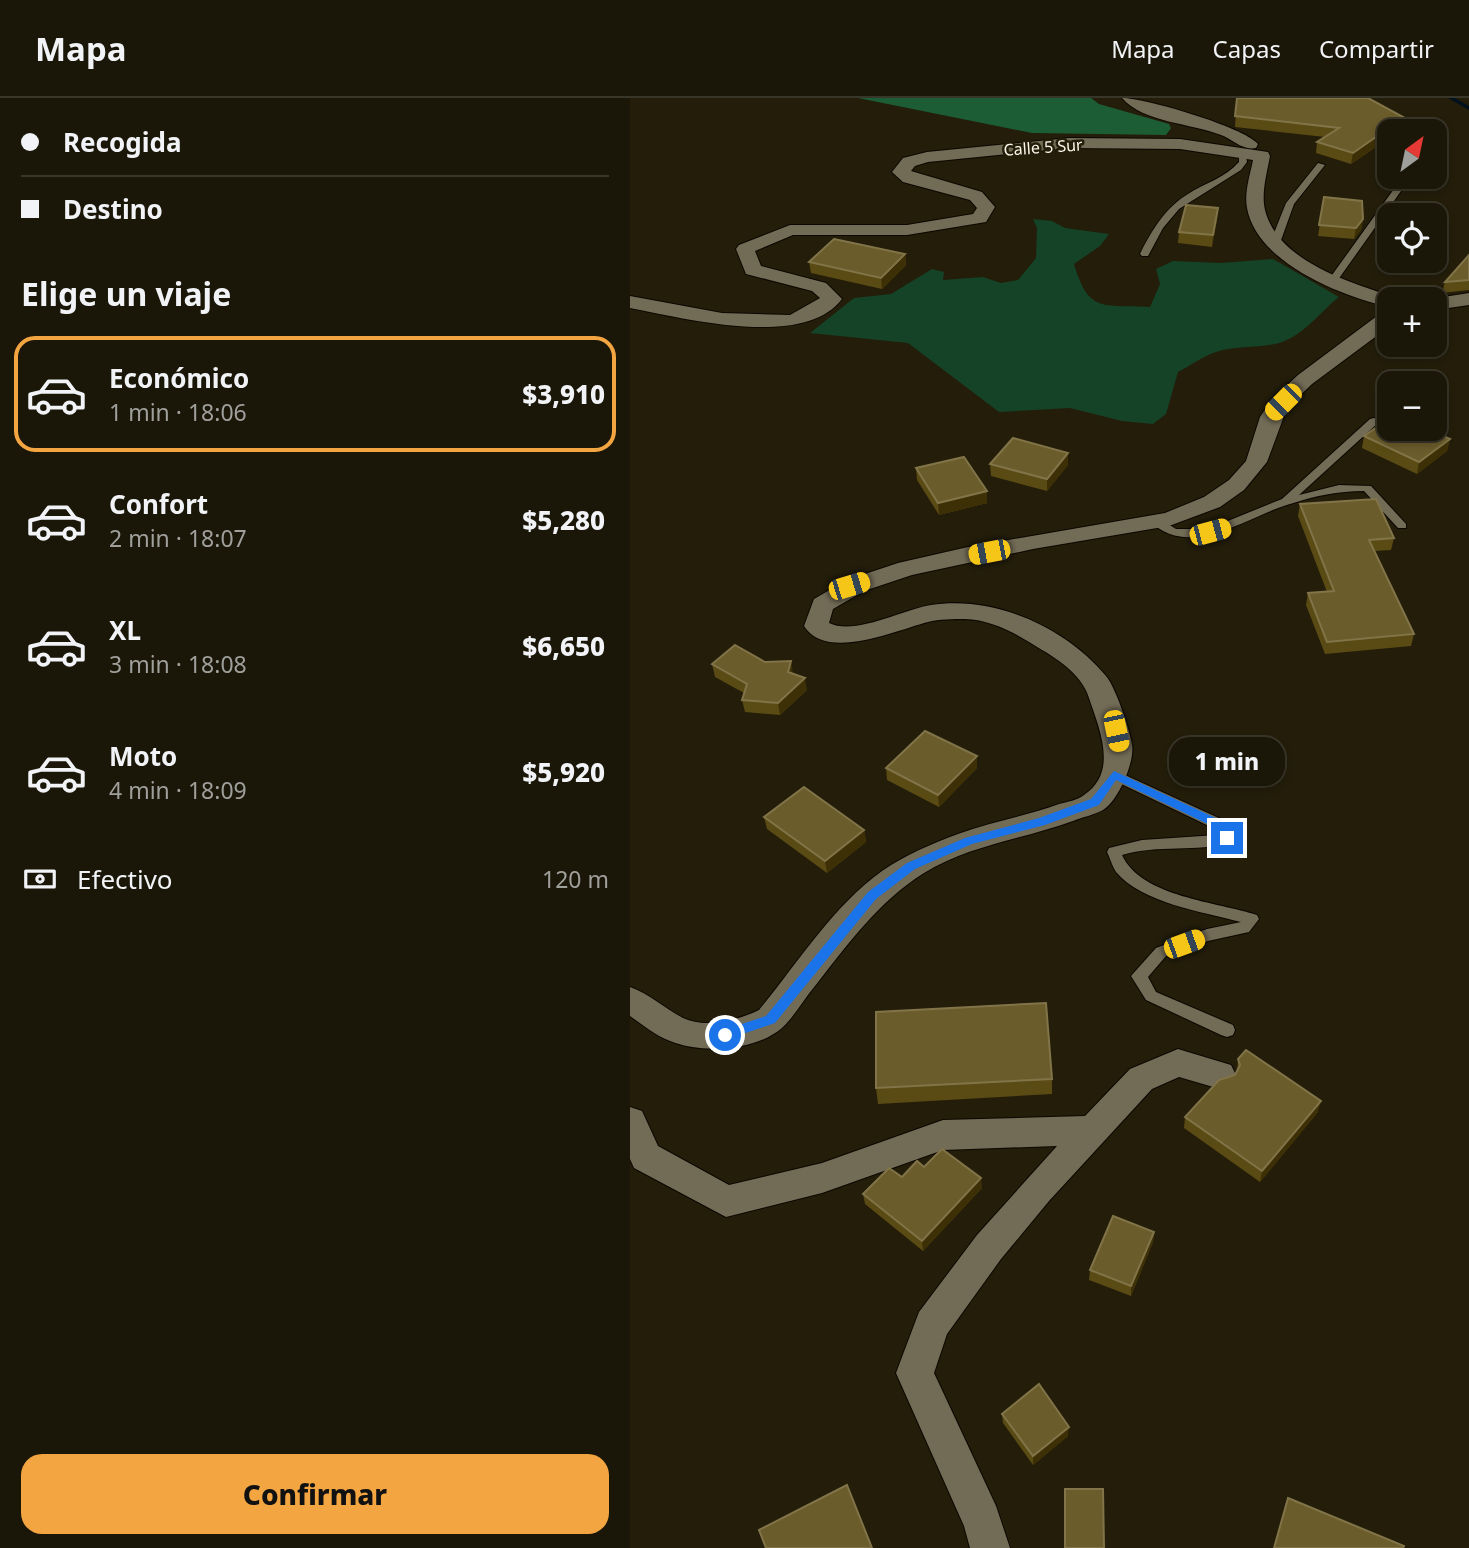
<!DOCTYPE html>
<html lang="es">
<head>
<meta charset="utf-8">
<style>
  body { margin:0; font-family:"Noto Sans",sans-serif; background:#231f12; color:#f1f3f6; height:100vh; display:flex; flex-direction:column; font-size:26px; white-space:nowrap }
  * { box-sizing:border-box; margin:0 }
  p { font-size:23px; color:#9f9f9c }
  .icon { flex:none; width:38px; height:38px; fill:none; stroke:currentColor; stroke-width:2; stroke-linecap:round; stroke-linejoin:round }
  .map { position:relative; flex:1; overflow:hidden }
  .side { display:flex; flex-direction:column; background:#1a1608; width:630px }
  .side>* { flex:none }
  .top-card { display:grid; align-content:center; height:154px; padding:0 21px; background:#1a1608 }
  .needle { width:46px; rotate:33deg }
  .buttons { position:absolute; left:747px; top:21px; display:grid; gap:14px }
  .buttons a { display:grid; place-items:center; width:70px; height:70px; border-radius:14px; background:#1a1608; box-shadow:0 4px 10px #0003,0 0 0 2px #383529; font-size:35px }
  .end { position:absolute; width:32px; height:32px; margin:-16px; border:9px solid #1a73e8; background:#fff; box-shadow:0 0 0 4px #fff }
  .from { border-radius:50% }
  .bubble { position:absolute; height:49px; border-radius:21px; background:#1a1608; box-shadow:0 4px 10px #0003,0 0 0 2px #383529; font-size:23px; font-weight:800; line-height:49px; text-align:center }
  .car { position:absolute; width:21px; height:42px; margin:-21px -10px; border-radius:9px; box-shadow:0 0 5px 2px #0007; background:linear-gradient(#f5c518 24%,#345 0 40%,#f5c518 0 76%,#345 0 86%,#f5c518 0) }
  .top-card b { display:flex; align-items:center; gap:24px; height:66px; font-size:26px }
  .top-card b+b { border-top:2px solid #383529 }
  .top-card i { width:18px; height:18px; background:#f1f3f6 }
  ul { padding:0; list-style:none }
  li { display:flex; align-items:center; gap:21px; height:116px; margin:0 14px 10px; padding:0 7px; border:4px solid transparent; border-radius:21px }
  li div { flex:1 }
  li b { display:block; font-size:26px }
  li em { font-style:normal; font-weight:800 }
  li.active { border-color:#f2a541 }
  li>.icon { width:63px; height:63px; stroke-width:1.5 }
  h2 { padding:0 21px; font-size:32px; line-height:84px }
  .pay { display:flex; align-items:center; gap:18px; height:77px; padding:0 21px; font-size:26px }
  .pay p { margin-inline-start:auto }
  .button { display:flex; gap:14px; margin-top:auto; padding:14px 21px }
  .button a { flex:1; height:80px; border-radius:21px; background:#f2a541; color:#111; font-size:28px; font-weight:800; line-height:80px; text-align:center }
  header { display:flex; align-items:center; gap:42px; box-sizing:border-box; height:98px; padding:0 35px; background:#1a1608; border-bottom:2px solid #383529 }
  header strong { font-size:33px }
  nav { display:flex; gap:38px; margin-inline-start:auto; font-size:24px }
  main { display:flex; flex:1; min-height:0 }
  .map>svg:first-child { display:block }
  .green { fill:#154327 }
  .forest { fill:#1c5d36 }
  .lines { fill:none; stroke-linecap:round; stroke-linejoin:round }
  .stream { fill:#00111d; fill-rule:evenodd }
  .lane-casing { stroke:#0c0700; stroke-width:2 }
  .street-casing { stroke:#0c0700; stroke-width:2 }
  .lane { fill:#726b56; fill-rule:evenodd }
  .street { fill:#726b56; fill-rule:evenodd }
  .wall { fill:#5a4a14 }
  .shaded-wall { fill:#3d3006 }
  .building { fill:#6b5c2b; stroke:#817448; stroke-width:2 }
  .route { fill:#1a73e8 }
  .labels { text-anchor:middle; stroke-width:5; stroke-linejoin:round; paint-order:stroke }
  .far-street-label { font-size:16px; fill:#f8f4e8; stroke:#231d0a }
</style>
</head>
<body>
<header>
<strong>Mapa</strong>
<nav><a>Mapa</a><a>Capas</a><a>Compartir</a></nav>
</header>
<main>
<section class="side">
<div class="top-card">
<b><i class="from"></i>Recogida</b>
<b><i></i>Destino</b>
</div>
<h2>Elige un viaje</h2>
<ul>
<li class="active"><svg class="icon" aria-label="car" viewBox="0 0 24 24"><path d="M5 17H2v-5l4-1 3-4h7l3 4 3 1v5h-3M9 17h6M6 11h13"/><circle cx="7" cy="17" r="2"/><circle cx="17" cy="17" r="2"/></svg><div><b>Económico</b><p>1 min · 18:06</p></div><em>$3,910</em></li>
<li><svg class="icon" aria-label="car" viewBox="0 0 24 24"><path d="M5 17H2v-5l4-1 3-4h7l3 4 3 1v5h-3M9 17h6M6 11h13"/><circle cx="7" cy="17" r="2"/><circle cx="17" cy="17" r="2"/></svg><div><b>Confort</b><p>2 min · 18:07</p></div><em>$5,280</em></li>
<li><svg class="icon" aria-label="car" viewBox="0 0 24 24"><path d="M5 17H2v-5l4-1 3-4h7l3 4 3 1v5h-3M9 17h6M6 11h13"/><circle cx="7" cy="17" r="2"/><circle cx="17" cy="17" r="2"/></svg><div><b>XL</b><p>3 min · 18:08</p></div><em>$6,650</em></li>
<li><svg class="icon" aria-label="car" viewBox="0 0 24 24"><path d="M5 17H2v-5l4-1 3-4h7l3 4 3 1v5h-3M9 17h6M6 11h13"/><circle cx="7" cy="17" r="2"/><circle cx="17" cy="17" r="2"/></svg><div><b>Moto</b><p>4 min · 18:09</p></div><em>$5,920</em></li>
</ul>
<div class="pay"><svg class="icon" aria-label="cash" viewBox="0 0 24 24"><path d="M3 7h18v10H3z"/><circle cx="12" cy="12" r="2"/></svg>Efectivo<p>120 m</p></div>
<div class="button"><a>Confirmar</a></div>
</section>
<div class="map">
<svg width="839" height="1450" viewBox="0 0 839 1450">
  <rect width="100%" height="100%" fill="#231d0a"/>
  <path class="green" d="M403,121L422,123L435,130L479,136L470,148L444,166C459,216 472,206 520,209L530,186L526,171L543,163L591,165L643,161L709,199C689,215 672,240 645,246C626,250 605,248 586,254C573,258 560,268 548,274L536,316L523,326L492,323L440,310L369,314L278,245L180,235L224,200L261,196L302,171L314,174L313,182L353,179L371,185L388,182L406,160L407,130Z"/>
  <polygon class="forest" points="228,0 461,0 469,6 539,26 541,30 536,37 402,35"/>
  <g class="lines">
    <polygon class="stream" points="818,0 825,0 839,8 839,12"/>
    <g class="lane-casing">
      <g id="lane">
        <path d="M609,53H615L617,64L611,72L549,111L533,130L518,158H512L510,156C522,132 535,110 558,96C575,85 595,80 609,64Z"/>
        <polygon points="688,65 695,67 664,106 650,145 642,147 640,145 656,105"/>
        <polygon points="764,91 771,93 705,186 699,186 697,184"/>
        <path d="M744,320L748,321V325L669,397L709,387L741,388L776,426V430H768L734,393C708,393 685,398 660,406C618,418 559,463 520,423L522,421H530L546,431H578L652,401L740,321Z"/>
        <path d="M484,672L593,722L604,740L602,744C566,755 528,746 492,757C511,799 588,804 627,817L629,821L619,834L578,843L536,858L518,879L526,894L603,927L605,932L603,937L597,939L591,937L516,902L501,878L526,850L577,831L611,824C573,814 512,805 486,774C482,768 480,760 477,754L479,750L512,742L587,737L583,730L479,680L477,677Z"/>
      </g>
    </g>
    <g class="street-casing">
      <g id="street">
        <path d="M492,0C515,0 614,29 628,46L626,50C613,53 602,41 591,37C561,25 514,25 492,0Z"/>
        <path d="M439,40L550,41L638,54L640,58C637,75 631,95 635,112C648,164 722,185 767,200L760,201V228L682,286L657,310L637,364L614,392L590,409L539,428L403,451L282,477L234,493L203,511L199,525C225,538 274,511 301,507C364,497 435,529 476,578C485,588 500,632 502,647C505,664 488,703 473,712C464,717 453,719 443,723C394,741 339,747 294,775C248,804 218,846 185,888C174,901 164,919 152,930C125,953 72,956 40,943C26,938 13,927 0,918V889C20,896 35,911 53,920C76,931 108,922 129,912C167,866 203,808 252,773C275,757 301,746 328,736C361,724 396,718 429,706C437,704 448,702 454,697C489,674 469,630 459,600C453,579 431,563 412,552C388,537 364,522 335,521C323,521 309,521 298,524C267,532 196,564 174,528L184,501L217,482L268,465L338,449L535,415L574,399L599,382L616,363L630,319L642,301L668,277L759,209C711,198 627,165 617,110C614,95 620,77 623,62L550,51L439,50L298,64L285,68L281,73L352,94L365,109L356,124L277,137H163L125,153L131,168L196,185L212,201C174,252 53,220 0,210V198L92,215L160,217L190,200L182,193L116,176L106,151L109,147L160,127H277L343,116L347,110L340,102L273,84L262,74L273,60L297,54Z"/>
        <polygon points="839,195 839,207 805,212 805,201 801,201"/>
        <polygon points="548,951 601,967 606,977 601,987 590,991 549,979 522,991 419,1103 371,1161 317,1236 304,1275 366,1408 380,1450 340,1450 334,1428 266,1275 289,1214 347,1137 427,1048 313,1052 192,1095 96,1119 4,1070 0,1061 0,1009 12,1013 28,1048 99,1087 192,1065 313,1022 455,1018 500,971"/>
      </g>
    </g>
    <use href="#lane" class="lane"/>
    <use href="#street" class="street"/>
  </g>
  <g class="wall">
    <polygon points="607,0 760,33 760,45 752,45 721,66 686,55 687,44 695,39 605,29"/>
    <polygon points="805,36 810,39 808,50 805,50"/>
    <polygon points="694,99 733,121 731,132 724,141 688,138"/>
    <polygon points="587,121 582,149 548,145 549,134"/>
    <polygon points="275,156 276,167 252,191 181,175 179,164"/>
    <polygon points="839,157 839,192 812,195 815,184"/>
    <polygon points="734,338 820,341 817,353 787,376 732,350"/>
    <polygon points="360,366 438,367 417,393 361,378"/>
    <polygon points="286,370 357,393 357,405 309,417 287,382"/>
    <polygon points="670,406 764,440 761,452 745,453 784,536 781,548 695,556 676,507 678,495 697,494 668,418"/>
    <polygon points="135,564 163,575 177,592 150,617 115,614 112,602 114,595 85,579 82,566"/>
    <polygon points="256,670 347,670 309,709 257,682"/>
    <polygon points="134,719 234,732 236,744 197,775 137,731"/>
    <polygon points="608,961 688,1014 630,1084 554,1030 555,1019 605,977 607,974"/>
    <polygon points="422,981 422,996 248,1006 246,990"/>
    <polygon points="294,1069 352,1090 293,1153 235,1106 233,1096"/>
    <polygon points="524,1134 523,1144 501,1198 459,1182 460,1172"/>
    <polygon points="372,1316 438,1338 403,1367 373,1325"/>
  </g>
  <g class="shaded-wall">
    <polygon points="753,34 752,45 721,66 723,55"/>
    <polygon points="588,110 587,121 582,149 583,137"/>
    <polygon points="733,121 731,132 724,141 726,130"/>
    <polygon points="275,156 276,167 252,191 251,180"/>
    <polygon points="820,341 817,353 787,376 789,364"/>
    <polygon points="438,355 438,367 417,393 417,381"/>
    <polygon points="357,393 357,405 309,417 308,405"/>
    <polygon points="161,563 163,575 158,574"/>
    <polygon points="175,580 177,592 150,617 148,605"/>
    <polygon points="347,658 347,670 309,709 308,697"/>
    <polygon points="234,732 236,744 197,775 195,763"/>
    <polygon points="691,1003 688,1014 630,1084 632,1073"/>
    <polygon points="351,1080 352,1090 293,1153 292,1143"/>
    <polygon points="524,1134 523,1144 501,1198 501,1188"/>
    <polygon points="439,1329 438,1338 403,1367 403,1358"/>
  </g>
  <g class="building">
    <polygon points="607,0 738,0 799,33 753,34 723,55 687,44 709,30 605,18"/>
    <polygon points="694,99 732,103 733,121 726,130 689,127"/>
    <polygon points="556,107 588,110 583,137 549,134"/>
    <polygon points="204,141 275,156 251,180 179,164"/>
    <polygon points="839,157 839,182 815,184"/>
    <polygon points="760,320 760,331 797,331 820,341 789,364 734,338"/>
    <polygon points="383,340 438,355 417,381 360,366"/>
    <polygon points="334,359 357,393 308,405 286,370"/>
    <polygon points="746,401 764,440 739,442 784,536 697,544 678,495 704,493 670,406"/>
    <polygon points="105,547 135,564 161,563 158,574 175,580 148,605 112,602 117,586 82,566"/>
    <polygon points="295,633 347,658 308,697 256,670"/>
    <polygon points="174,689 234,732 195,763 134,719"/>
    <polygon points="416,905 422,981 246,990 246,914"/>
    <polygon points="616,952 691,1003 632,1073 555,1019 589,982 605,977 610,967 608,961"/>
    <polygon points="312,1051 351,1080 292,1143 233,1096 259,1070 272,1079 287,1063 294,1069"/>
    <polygon points="483,1118 524,1134 501,1188 460,1172"/>
    <polygon points="409,1286 439,1329 403,1358 372,1316"/>
    <polygon points="217,1387 242,1450 136,1450 129,1432"/>
    <polygon points="435,1391 473,1391 474,1450 435,1450"/>
    <polygon points="658,1400 774,1448 773,1450 644,1450"/>
  </g>
  <polygon class="route" points="484,673 592,723 602,740 601,743 593,743 584,729 486,682 469,707 415,727 342,746 285,771 246,801 145,925 95,942 90,941 90,933 136,918 238,794 277,765 335,740 409,720 461,701"/>
  <g class="labels">
    <g class="far-street-label">
      <text transform="translate(413 49) rotate(-4)" y="6">Calle 5 Sur</text>
    </g>
  </g>
</svg>
<div class="buttons">
<a><svg class="needle" viewBox="-14 -14 28 28"><path d="M0-13l5 13h-10z" fill="#e53935"/><path d="M0 13l5-13h-10z" fill="#9f9f9c"/></svg></a>
<a><svg class="icon" aria-label="locate" viewBox="0 0 24 24"><circle cx="12" cy="12" r="6"/><path d="M12 2v4M12 18v4M2 12h4M18 12h4"/></svg></a>
<a>+</a>
<a>−</a>
</div>
<i class="end from" style="left:95px;top:937px"></i>
<i class="end" style="left:597px;top:740px"></i>
<div class="bubble" style="left:539px;top:639px;width:116px">1 min</div>
<i class="car" style="left:653px;top:304px;rotate:225deg"></i>
<i class="car" style="left:580px;top:434px;rotate:75deg"></i>
<i class="car" style="left:359px;top:454px;rotate:259deg"></i>
<i class="car" style="left:219px;top:488px;rotate:73deg"></i>
<i class="car" style="left:486px;top:633px;rotate:168deg"></i>
<i class="car" style="left:554px;top:846px;rotate:70deg"></i>
</div>
</main>
</body>
</html>
